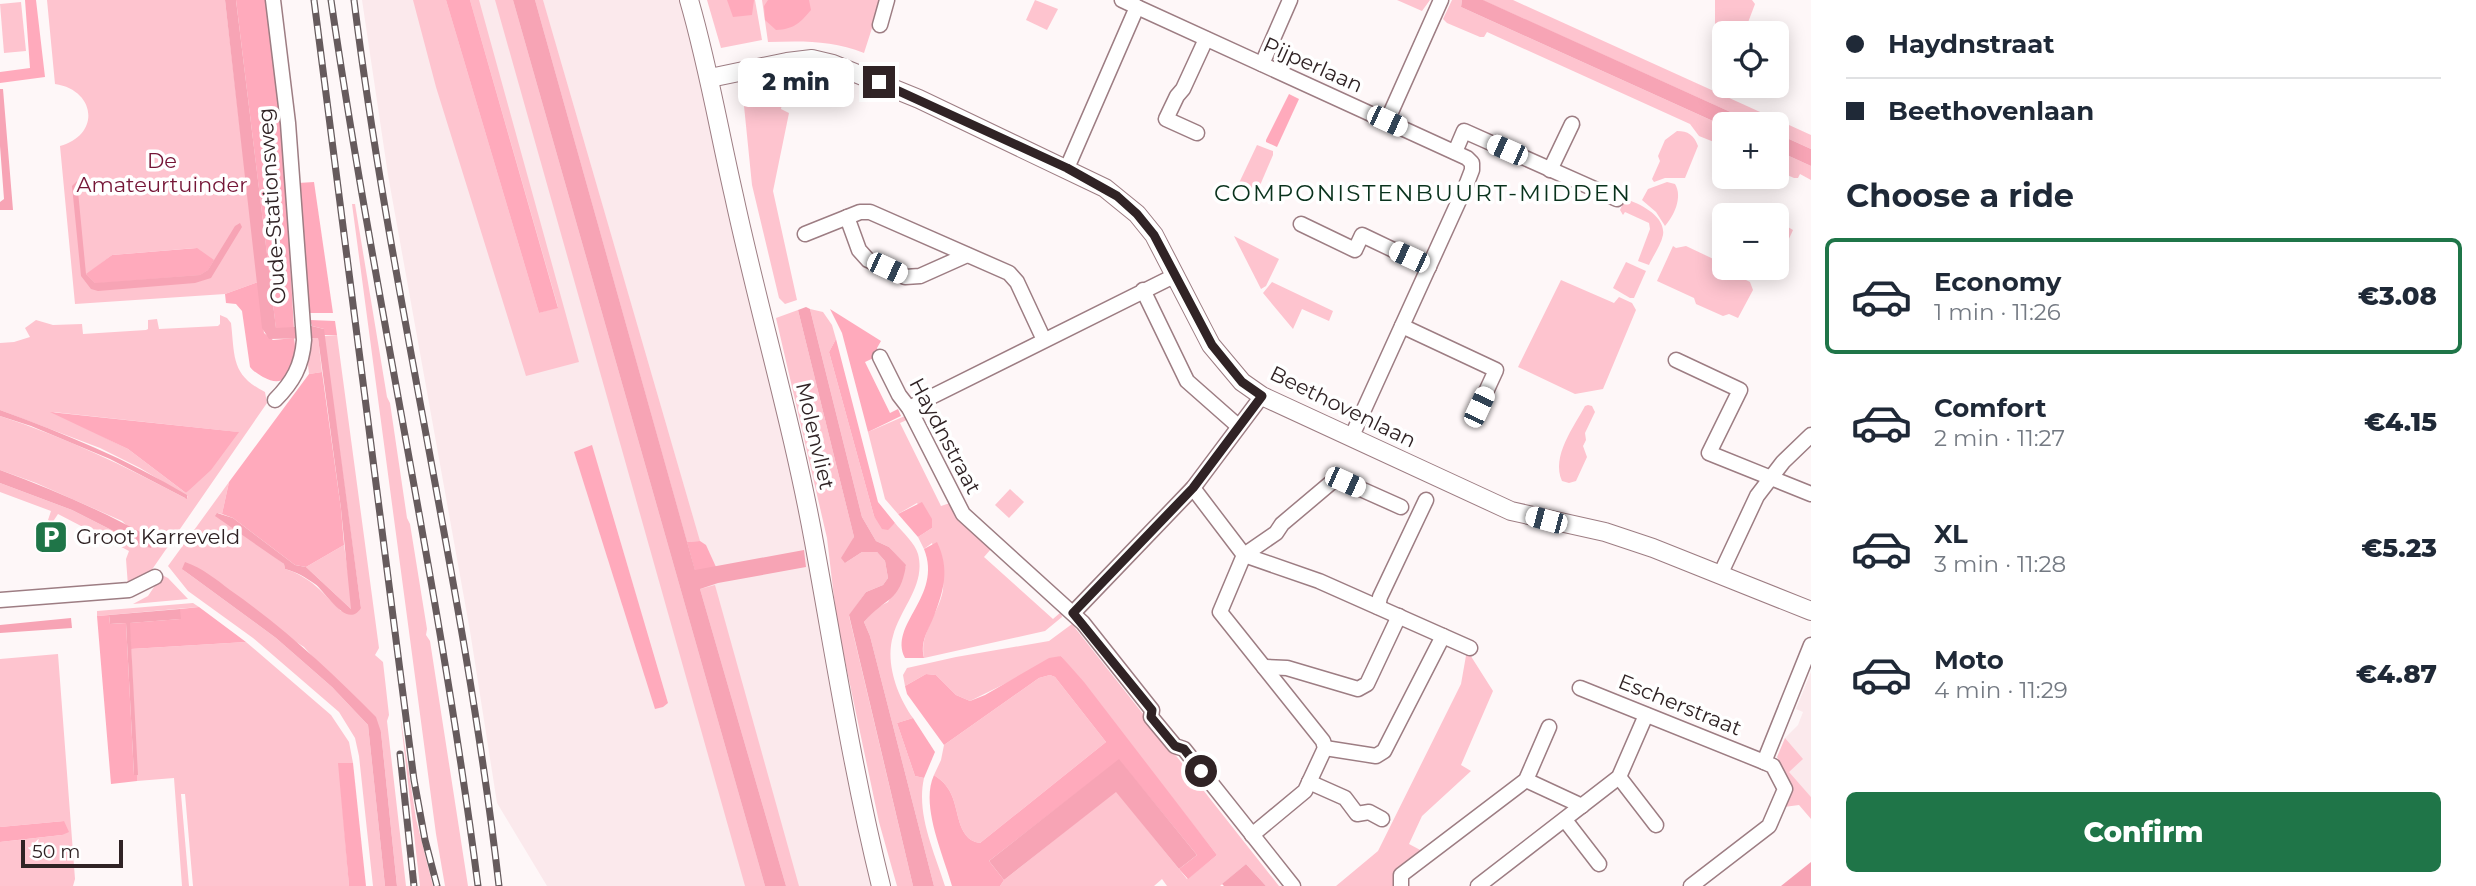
<!DOCTYPE html>
<html lang="en">
<head>
<meta charset="utf-8">
<style>
  body { margin:0; font-family:Montserrat,sans-serif; background:#f2f2f3; color:#1f2937; height:100vh; display:flex; flex-direction:column; font-size:26px; white-space:nowrap }
  * { box-sizing:border-box; margin:0 }
  p { font-size:23px; color:#747a83 }
  .icon { flex:none; width:38px; height:38px; fill:none; stroke:currentColor; stroke-width:2; stroke-linecap:round; stroke-linejoin:round }
  .map { position:relative; flex:1; overflow:hidden }
  .side { display:flex; flex-direction:column; background:#fff; width:665px }
  .side>* { flex:none }
  .banner { display:grid; align-content:center; height:154px; padding:0 35px; background:#fff }
  .fabs { position:absolute; left:1712px; top:21px; display:grid; gap:14px }
  .fabs a { display:grid; place-items:center; width:77px; height:77px; border-radius:10px; background:#fff; box-shadow:0 4px 18px #0003; font-size:35px }
  .scale { position:absolute; left:21px; bottom:18px; width:102px; box-sizing:border-box; padding-left:7px; border:4px solid #302325; border-top:0; font-size:19px; line-height:24px; white-space:nowrap; color:#302325; -webkit-text-stroke:5px #fff; paint-order:stroke }
  .end { position:absolute; width:32px; height:32px; margin:-16px; border:9px solid #302325; background:#fff; box-shadow:0 0 0 4px #fff }
  .from { border-radius:50% }
  .bubble { position:absolute; height:49px; border-radius:10px; background:#fff; box-shadow:0 4px 18px #0003; font-size:23px; font-weight:800; line-height:49px; text-align:center }
  .car { position:absolute; width:21px; height:42px; margin:-21px -10px; border-radius:9px; box-shadow:0 0 5px 2px #0007; background:linear-gradient(#fff 24%,#345 0 40%,#fff 0 76%,#345 0 86%,#fff 0) }
  .banner b { display:flex; align-items:center; gap:24px; height:66px; font-size:26px }
  .banner b+b { border-top:2px solid #e0e1e3 }
  .banner i { width:18px; height:18px; background:#1f2937 }
  ul { padding:0; list-style:none }
  li { display:flex; align-items:center; gap:21px; height:116px; margin:0 14px 10px; padding:0 21px; border:4px solid transparent; border-radius:10px }
  li div { flex:1 }
  li b { display:block; font-size:26px }
  li em { font-style:normal; font-weight:800 }
  li.active { border-color:#1f7548 }
  li>.icon { width:63px; height:63px; stroke-width:1.5 }
  h2 { padding:0 35px; font-size:32px; line-height:84px }
  .button { display:flex; gap:14px; margin-top:auto; padding:14px 35px }
  .button a { flex:1; height:80px; border-radius:10px; background:#1f7548; color:#fff; font-size:28px; font-weight:800; line-height:80px; text-align:center }
  main { display:flex; flex:1; min-height:0 }
  .map>svg:first-child { display:block }
  .built { fill:#fbe9ec }
  .green { fill:#fec4cf; fill-rule:evenodd }
  .forest { fill:#ffaabc }
  .water { fill:#f7a4b5 }
  .lines { fill:none; stroke-linecap:round; stroke-linejoin:round }
  .minor-casing { stroke:#9d7d83; stroke-width:17 }
  .tertiary-casing { stroke:#9d7d83; stroke-width:20 }
  .minor { stroke:#fff; stroke-width:14 }
  .tertiary { stroke:#fff; stroke-width:18 }
  .rail-casing { stroke:#665b5d; stroke-width:7 }
  .rail { stroke:#fff; stroke-width:4.5; stroke-dasharray:13; stroke-linecap:butt }
  .route { stroke:#302325; stroke-width:9 }
  .labels { text-anchor:middle; stroke-width:7; stroke-linejoin:round; paint-order:stroke }
  .street-label { font-size:21px; fill:#302325; stroke:#fff }
  .park-label { font-size:21px; fill:#751637; stroke:#fff }
  .poi-label { font-size:21px; fill:#302325; stroke:#fff; text-anchor:start }
  .neighbourhood-label { font-size:23px; letter-spacing:2px; fill:#09321c; stroke:#fff }
</style>
</head>
<body>
<main>
<div class="map">
<svg width="1811" height="886" viewBox="0 0 1811 886">
  <rect width="100%" height="100%" fill="#fef7f8"/>
  <g class="built">
    <polygon points="362,0 680,0 767,343 860,841 874,886 547,886 497,803 470,631 388,175"/>
    <polygon points="1811,672 1811,797 1788,772 1785,738 1798,725 1803,712 1796,709"/>
  </g>
  <g class="green">
    <path d="M47,0H225L258,282L225,294L75,304L60,146C101,135 96,90 55,84ZM196,248L206,257L86,275L112,255Z"/>
    <polygon points="413,0 446,0 539,313 558,307 470,0 479,0 579,362 526,376 436,87"/>
    <polygon points="495,0 513,0 765,886 745,886"/>
    <polygon points="535,0 543,0 700,541 687,542"/>
    <polygon points="707,0 755,0 762,40 721,48"/>
    <path d="M762,0H881L864,53C832,40 802,41 768,42Z"/>
    <polygon points="1035,0 1058,9 1047,30 1026,20"/>
    <polygon points="1397,0 1430,0 1422,11"/>
    <polygon points="1452,0 1462,0 1461,7 1724,126 1724,146 1699,136 1690,124 1487,32 1484,37 1480,37 1447,23 1443,19"/>
    <polygon points="1482,0 1513,0 1811,135 1811,149 1776,133 1776,124 1757,124"/>
    <polygon points="1715,0 1752,0 1755,4 1744,33 1724,33 1724,43 1715,33"/>
    <polygon points="21,2 26,51 4,53 0,4"/>
    <polygon points="786,83 781,109 789,113 773,191 797,300 785,304 779,298 752,185 743,96 766,87"/>
    <path d="M1677,131C1688,131 1694,135 1698,146L1685,178H1665L1654,182L1652,179L1660,161L1658,156L1665,140Z"/>
    <polygon points="1257,145 1273,151 1273,155 1258,190 1254,192 1239,183"/>
    <polygon points="1776,150 1811,166 1811,180 1800,174 1798,178 1794,178 1776,170"/>
    <path d="M1667,182L1675,184C1683,197 1674,216 1665,226L1656,212L1642,200L1648,189Z"/>
    <path d="M1625,199C1639,203 1666,216 1663,235C1661,245 1653,256 1649,265L1638,261L1650,229L1649,223L1625,212L1623,215L1620,210Z"/>
    <polygon points="352,204 355,204 387,397 390,403 407,518 410,524 427,629 426,635 430,641 468,886 445,886 436,834"/>
    <polygon points="1781,223 1793,230 1776,267 1776,234"/>
    <polygon points="1234,236 1279,259 1266,286 1261,289"/>
    <polygon points="1673,246 1676,248 1686,246 1724,264 1724,268 1731,268 1734,274 1750,282 1753,290 1738,318 1729,314 1723,316 1696,304 1694,298 1657,281"/>
    <polygon points="1626,262 1646,271 1634,298 1630,298 1613,288"/>
    <polygon points="1561,280 1614,303 1619,297 1632,303 1636,310 1603,389 1575,394 1518,367"/>
    <polygon points="1272,282 1333,311 1329,321 1302,309 1293,329 1263,293"/>
    <path d="M810,309L823,312L832,325L836,339L829,352L874,516L888,529L895,523C902,532 915,543 918,554C926,585 901,607 893,636C885,662 897,696 913,718L897,723L915,776L924,778C916,814 934,851 945,886H934L870,636L864,622L876,608L888,602L906,566L889,547L876,541L862,517Z"/>
    <polygon points="798,310 854,537 845,563 862,552 877,552 885,561 888,578 883,585 866,592 849,616 913,886 897,886 879,822 837,623 827,538 776,318"/>
    <path d="M220,315L227,318L231,323C235,357 231,375 265,392L267,403L151,571L128,586L126,559L129,551L58,514L52,523L48,520L51,511L0,492V483L72,510L145,547L151,548L122,521L36,483L0,470V416C65,437 125,466 185,498L188,497L140,468L100,448L0,410V343L14,342L30,337L25,328L36,320L53,325L82,324L83,334L146,330L148,329V320L157,319L159,329L218,326L220,324ZM53,412L238,432L186,493L128,449Z"/>
    <path d="M337,335L379,648L375,655L383,662L389,715L387,721L406,886H397L381,732L304,647L182,569L276,638L332,687L368,725L385,886H373L359,756L355,738L339,712L253,638L188,591L168,566L229,482L222,514L217,513L284,564L285,569C311,577 323,593 341,611L361,608L324,336Z"/>
    <polygon points="318,337 322,372 309,374 308,365 310,339"/>
    <path d="M1588,405L1592,406L1595,412L1585,433L1586,440L1583,446L1587,457L1576,481L1569,483L1562,481C1551,456 1574,427 1585,406Z"/>
    <path d="M907,415L909,419L900,423L941,506L950,503L961,521L991,549L984,557L1053,619L1061,612L1062,617L1045,631L924,658C918,631 946,605 943,582C942,569 935,555 932,543L924,549L918,537L932,528L917,503L898,514L885,499L868,432Z"/>
    <polygon points="1010,489 1024,502 1009,518 995,505"/>
    <polygon points="344,545 353,607 351,609 306,567"/>
    <polygon points="162,575 168,578 188,599 133,604 148,596"/>
    <polygon points="715,585 799,886 786,886 700,589"/>
    <polygon points="193,603 199,607 97,616 97,611"/>
    <polygon points="1072,624 1279,886 1266,886 1246,864 1220,886 1167,886 1162,879 1154,886 1000,886 1004,880 1116,791 1187,879 1217,855 1061,656 970,701 956,695 936,675 926,674 905,686 903,675 907,668 956,657 1049,641"/>
    <polygon points="246,642 331,715 349,742 353,763 339,763 349,886 193,886 185,794 181,794 189,886 182,886 174,778 137,781 131,649"/>
    <polygon points="1467,650 1493,691 1461,765 1471,771 1422,816 1409,844 1424,852 1394,874 1394,886 1336,886 1378,851 1461,684"/>
    <polygon points="58,654 75,879 73,886 0,886 0,842 62,835 64,821 0,827 0,659"/>
    <path d="M1050,675L1055,677L1106,742L980,843C954,839 961,805 947,787C944,782 938,778 934,775L941,760L944,745L1039,678Z"/>
    <polygon points="400,714 416,819 433,886 420,886"/>
    <polygon points="1785,738 1803,759 1789,772 1811,797 1811,819 1799,805 1784,807 1792,788 1777,757"/>
  </g>
  <g class="forest">
    <polygon points="25,0 36,0 45,77 0,83 0,72 30,68"/>
    <polygon points="236,0 267,0 283,141 294,329 276,329"/>
    <polygon points="446,0 470,0 558,308 539,313"/>
    <polygon points="727,0 754,0 752,15 733,17"/>
    <path d="M768,0H809L811,10C800,23 794,29 776,30L765,20L764,6Z"/>
    <polygon points="1289,94 1299,99 1277,147 1266,142 1266,140"/>
    <polygon points="314,182 333,313 308,313 298,183"/>
    <polygon points="197,248 214,260 208,270 200,275 101,283 95,283 86,274 112,255"/>
    <path d="M258,282L264,333L273,340L294,338C298,359 292,393 263,377C258,374 254,372 250,367L242,311L236,304L226,303L225,294Z"/>
    <polygon points="830,309 881,341 877,348 880,355 865,362 890,413 898,409 901,416 868,432 842,333"/>
    <polygon points="310,320 335,321 337,335 324,335 324,329 312,326"/>
    <polygon points="836,339 878,502 895,523 888,530 882,529 874,516 829,352"/>
    <polygon points="322,372 341,509 344,545 306,567 295,565 233,518 222,514 229,482 309,374"/>
    <polygon points="50,412 239,432 211,470 186,493 128,449"/>
    <polygon points="592,445 668,703 663,707 655,709 574,452"/>
    <polygon points="922,502 932,519 932,528 918,537 898,514"/>
    <polygon points="700,541 706,545 716,567 695,571 687,542"/>
    <path d="M937,542C950,569 944,590 934,616C928,631 920,641 924,658H905C888,624 943,597 924,549Z"/>
    <polygon points="199,607 246,642 131,649 129,623 180,619 180,609"/>
    <polygon points="109,615 110,624 126,623 134,775 137,775 137,781 111,784 97,616"/>
    <path d="M1061,656L1084,682L1217,855L1188,879L1179,869L1197,855L1119,760L989,861L1004,880L1000,886H952C943,854 920,805 934,775C938,778 944,782 947,787C961,805 954,839 980,843L1106,742L1055,677L1050,675L1039,678L944,745L907,694L905,686L926,674L936,675L956,695L970,701L985,695L1049,658Z"/>
    <polygon points="913,718 935,752 924,778 915,776 897,723"/>
    <polygon points="338,763 353,763 366,886 349,886"/>
    <polygon points="64,821 69,832 62,835 0,842 0,827"/>
  </g>
  <g class="water">
    <path d="M225,0H236L276,328L312,326L324,329L361,608C347,630 326,592 315,584C305,577 297,572 285,569L284,564L215,516L217,513L233,518L295,565L306,567L351,609L341,509L318,338L269,339L262,328Z"/>
    <polygon points="513,0 535,0 695,570 804,550 806,567 718,583 700,589 786,886 765,886"/>
    <polygon points="1462,0 1483,0 1757,124 1724,124 1724,126 1461,7"/>
    <polygon points="0,89 3,89 13,210 0,210 0,202 4,199 0,146"/>
    <polygon points="1776,133 1811,149 1811,166 1776,150"/>
    <polygon points="77,181 86,274 95,283 200,275 208,270 235,226 240,223 242,227 211,278 195,283 98,291 91,289 81,276 72,186"/>
    <path d="M806,307L810,309L862,517L876,541L889,547L906,565C900,603 885,597 864,622L870,636L934,886H913L849,615L866,592L883,585L888,578L885,561L877,552H862L845,563L841,558L854,537L798,310Z"/>
    <path d="M0,410C65,434 127,459 187,495V499L110,459L31,426L0,416Z"/>
    <path d="M0,470C52,489 103,511 151,538L153,542L151,548L145,547L72,510L0,483Z"/>
    <path d="M185,562C202,568 216,579 230,590C283,627 331,671 376,717L381,732L397,886H385L368,725L332,687L276,638L182,569Z"/>
    <polygon points="180,609 181,619 130,623 138,775 134,775 126,623 110,624 109,615"/>
    <polygon points="71,618 72,628 0,633 0,625"/>
    <polygon points="1119,759 1197,855 1179,869 1116,792 1004,880 989,861"/>
    <polygon points="1811,862 1811,886 1781,886"/>
    <polygon points="1246,864 1266,886 1224,886 1222,884"/>
  </g>
  <g class="lines">
    <g class="minor-casing">
      <g id="minor">
        <path d="M273,0L288,123L304,340C302,366 293,382 275,400"/>
        <polyline points="1122,0 1137,7"/>
        <polyline points="880,25 887,0"/>
        <polyline points="1262,64 1290,0"/>
        <polyline points="1387,121 1441,0"/>
        <polyline points="1197,133 1166,119 1177,96 1183,89 1206,39"/>
        <polyline points="1455,152 1464,131 1617,199"/>
        <polyline points="1067,168 1137,7 1467,158 1472,163 1472,170 1467,183 1351,438"/>
        <polyline points="1550,170 1572,124"/>
        <polyline points="847,217 859,250 868,260 905,277 920,276 967,255"/>
        <polyline points="1301,224 1355,250 1362,235 1429,267"/>
        <polyline points="805,234 860,212 870,212 1009,273 1017,282 1044,340"/>
        <polyline points="1143,290 1187,381 1238,426"/>
        <polyline points="1402,326 1496,370 1479,407"/>
        <polyline points="880,357 899,395 909,408 963,514 1083,623 1152,710 1151,717 1175,746 1184,749 1293,886"/>
        <polyline points="1676,360 1740,390 1709,453 1811,494"/>
        <polyline points="909,408 1176,275"/>
        <polyline points="1193,488 1244,555 1220,612 1323,741 1325,748 1305,791 1252,835"/>
        <polyline points="1244,555 1319,581 1470,648"/>
        <polyline points="1244,555 1276,533 1282,524 1333,481 1345,482 1401,507"/>
        <polyline points="1720,575 1757,496 1783,462 1811,435"/>
        <polyline points="0,600 129,590 155,577"/>
        <polyline points="1378,607 1380,597 1426,500"/>
        <polyline points="1073,613 1193,488 1262,396"/>
        <polyline points="1264,667 1287,668 1358,689 1367,684 1399,616"/>
        <polyline points="1580,688 1764,762"/>
        <polyline points="1325,748 1376,756 1384,751 1443,636"/>
        <polyline points="1619,777 1656,825"/>
        <polyline points="1526,780 1582,806"/>
        <polyline points="1309,782 1345,798 1357,814 1369,812 1382,819"/>
        <polyline points="1565,820 1599,864"/>
        <polyline points="1401,886 1401,875 1526,780 1549,727"/>
        <polyline points="1478,886 1619,777 1646,715"/>
        <polyline points="1691,886 1769,826 1785,789 1773,766 1764,762 1811,645"/>
      </g>
    </g>
    <g class="tertiary-casing">
      <g id="tertiary">
        <path d="M689,0C708,65 719,131 734,196C759,312 793,426 814,542C835,657 853,773 881,886"/>
        <polyline points="710,78 787,62 812,59 833,64 919,99 1105,188 1137,214 1154,235 1211,345 1242,382 1262,396 1511,511 1605,532 1653,548 1811,611"/>
      </g>
    </g>
    <use href="#minor" class="minor"/>
    <use href="#tertiary" class="tertiary"/>
    <g class="rail-casing">
      <g id="rail">
        <polyline points="314,0 414,780 425,840 437,886"/>
        <path d="M331,0C374,296 440,589 478,886"/>
        <path d="M354,0C391,297 465,589 499,886"/>
        <polyline points="400,754 414,886"/>
      </g>
    </g>
    <use href="#rail" class="rail"/>
  </g>
  <g class="lines">
    <polyline class="route" points="879,82 1067,168 1117,196 1137,214 1154,235 1212,345 1242,382 1262,396 1193,488 1073,613 1152,710 1151,717 1175,746 1184,749 1201,771"/>
  </g>
  <defs>
    <g id="parking-square" transform="scale(1.75)"><rect x="-9" y="-9" width="18" height="18" rx="4" fill="#1f7548" stroke="#fff"/><path d="M-3.5-5.5H1a3.5 3.5 0 0 1 0 7H-1V5.5H-3.5ZM-1-3.4V-.6H.8a1.4 1.4 0 0 0 0-2.8Z" fill="#fff"/></g>
  </defs>
  <g fill-rule="evenodd">
    <use href="#parking-square" x="51" y="537"/>
  </g>
  <g class="labels">
    <g class="street-label">
      <text transform="translate(1313 65) rotate(24)" y="7">Pijperlaan</text>
      <text transform="translate(272 206) rotate(-94)" y="7">Oude-Stationsweg</text>
      <text transform="translate(1343 407) rotate(26)" y="7">Beethovenlaan</text>
      <text transform="translate(815 436) rotate(77)" y="7">Molenvliet</text>
      <text transform="translate(945 436) rotate(62)" y="7">Haydnstraat</text>
      <text transform="translate(1680 705) rotate(22)" y="7">Escherstraat</text>
    </g>
    <g class="park-label">
      <text x="162" y="168">De<tspan x="162" dy="24">Amateurtuinder</tspan></text>
    </g>
    <g class="poi-label">
      <text x="76" y="544">Groot Karreveld</text>
    </g>
    <g class="neighbourhood-label">
      <text x="1423" y="201">COMPONISTENBUURT-MIDDEN</text>
    </g>
  </g>
</svg>
<div class="fabs">
<a><svg class="icon" aria-label="locate" viewBox="0 0 24 24"><circle cx="12" cy="12" r="6"/><path d="M12 2v4M12 18v4M2 12h4M18 12h4"/></svg></a>
<a>+</a>
<a>−</a>
</div>
<div class="scale">50 m</div>
<i class="end from" style="left:1201px;top:771px"></i>
<i class="end" style="left:879px;top:82px"></i>
<div class="bubble" style="left:738px;top:58px;width:116px">2 min</div>
<i class="car" style="left:1387px;top:121px;rotate:115deg"></i>
<i class="car" style="left:1507px;top:150px;rotate:294deg"></i>
<i class="car" style="left:1409px;top:257px;rotate:295deg"></i>
<i class="car" style="left:887px;top:268px;rotate:115deg"></i>
<i class="car" style="left:1479px;top:407px;rotate:25deg"></i>
<i class="car" style="left:1345px;top:482px;rotate:114deg"></i>
<i class="car" style="left:1546px;top:520px;rotate:285deg"></i>
</div>
<section class="side">
<div class="banner">
<b><i class="from"></i>Haydnstraat</b>
<b><i></i>Beethovenlaan</b>
</div>
<h2>Choose a ride</h2>
<ul>
<li class="active"><svg class="icon" aria-label="car" viewBox="0 0 24 24"><path d="M5 17H2v-5l4-1 3-4h7l3 4 3 1v5h-3M9 17h6M6 11h13"/><circle cx="7" cy="17" r="2"/><circle cx="17" cy="17" r="2"/></svg><div><b>Economy</b><p>1 min · 11:26</p></div><em>€3.08</em></li>
<li><svg class="icon" aria-label="car" viewBox="0 0 24 24"><path d="M5 17H2v-5l4-1 3-4h7l3 4 3 1v5h-3M9 17h6M6 11h13"/><circle cx="7" cy="17" r="2"/><circle cx="17" cy="17" r="2"/></svg><div><b>Comfort</b><p>2 min · 11:27</p></div><em>€4.15</em></li>
<li><svg class="icon" aria-label="car" viewBox="0 0 24 24"><path d="M5 17H2v-5l4-1 3-4h7l3 4 3 1v5h-3M9 17h6M6 11h13"/><circle cx="7" cy="17" r="2"/><circle cx="17" cy="17" r="2"/></svg><div><b>XL</b><p>3 min · 11:28</p></div><em>€5.23</em></li>
<li><svg class="icon" aria-label="car" viewBox="0 0 24 24"><path d="M5 17H2v-5l4-1 3-4h7l3 4 3 1v5h-3M9 17h6M6 11h13"/><circle cx="7" cy="17" r="2"/><circle cx="17" cy="17" r="2"/></svg><div><b>Moto</b><p>4 min · 11:29</p></div><em>€4.87</em></li>
</ul>
<div class="button"><a>Confirm</a></div>
</section>
</main>
</body>
</html>
